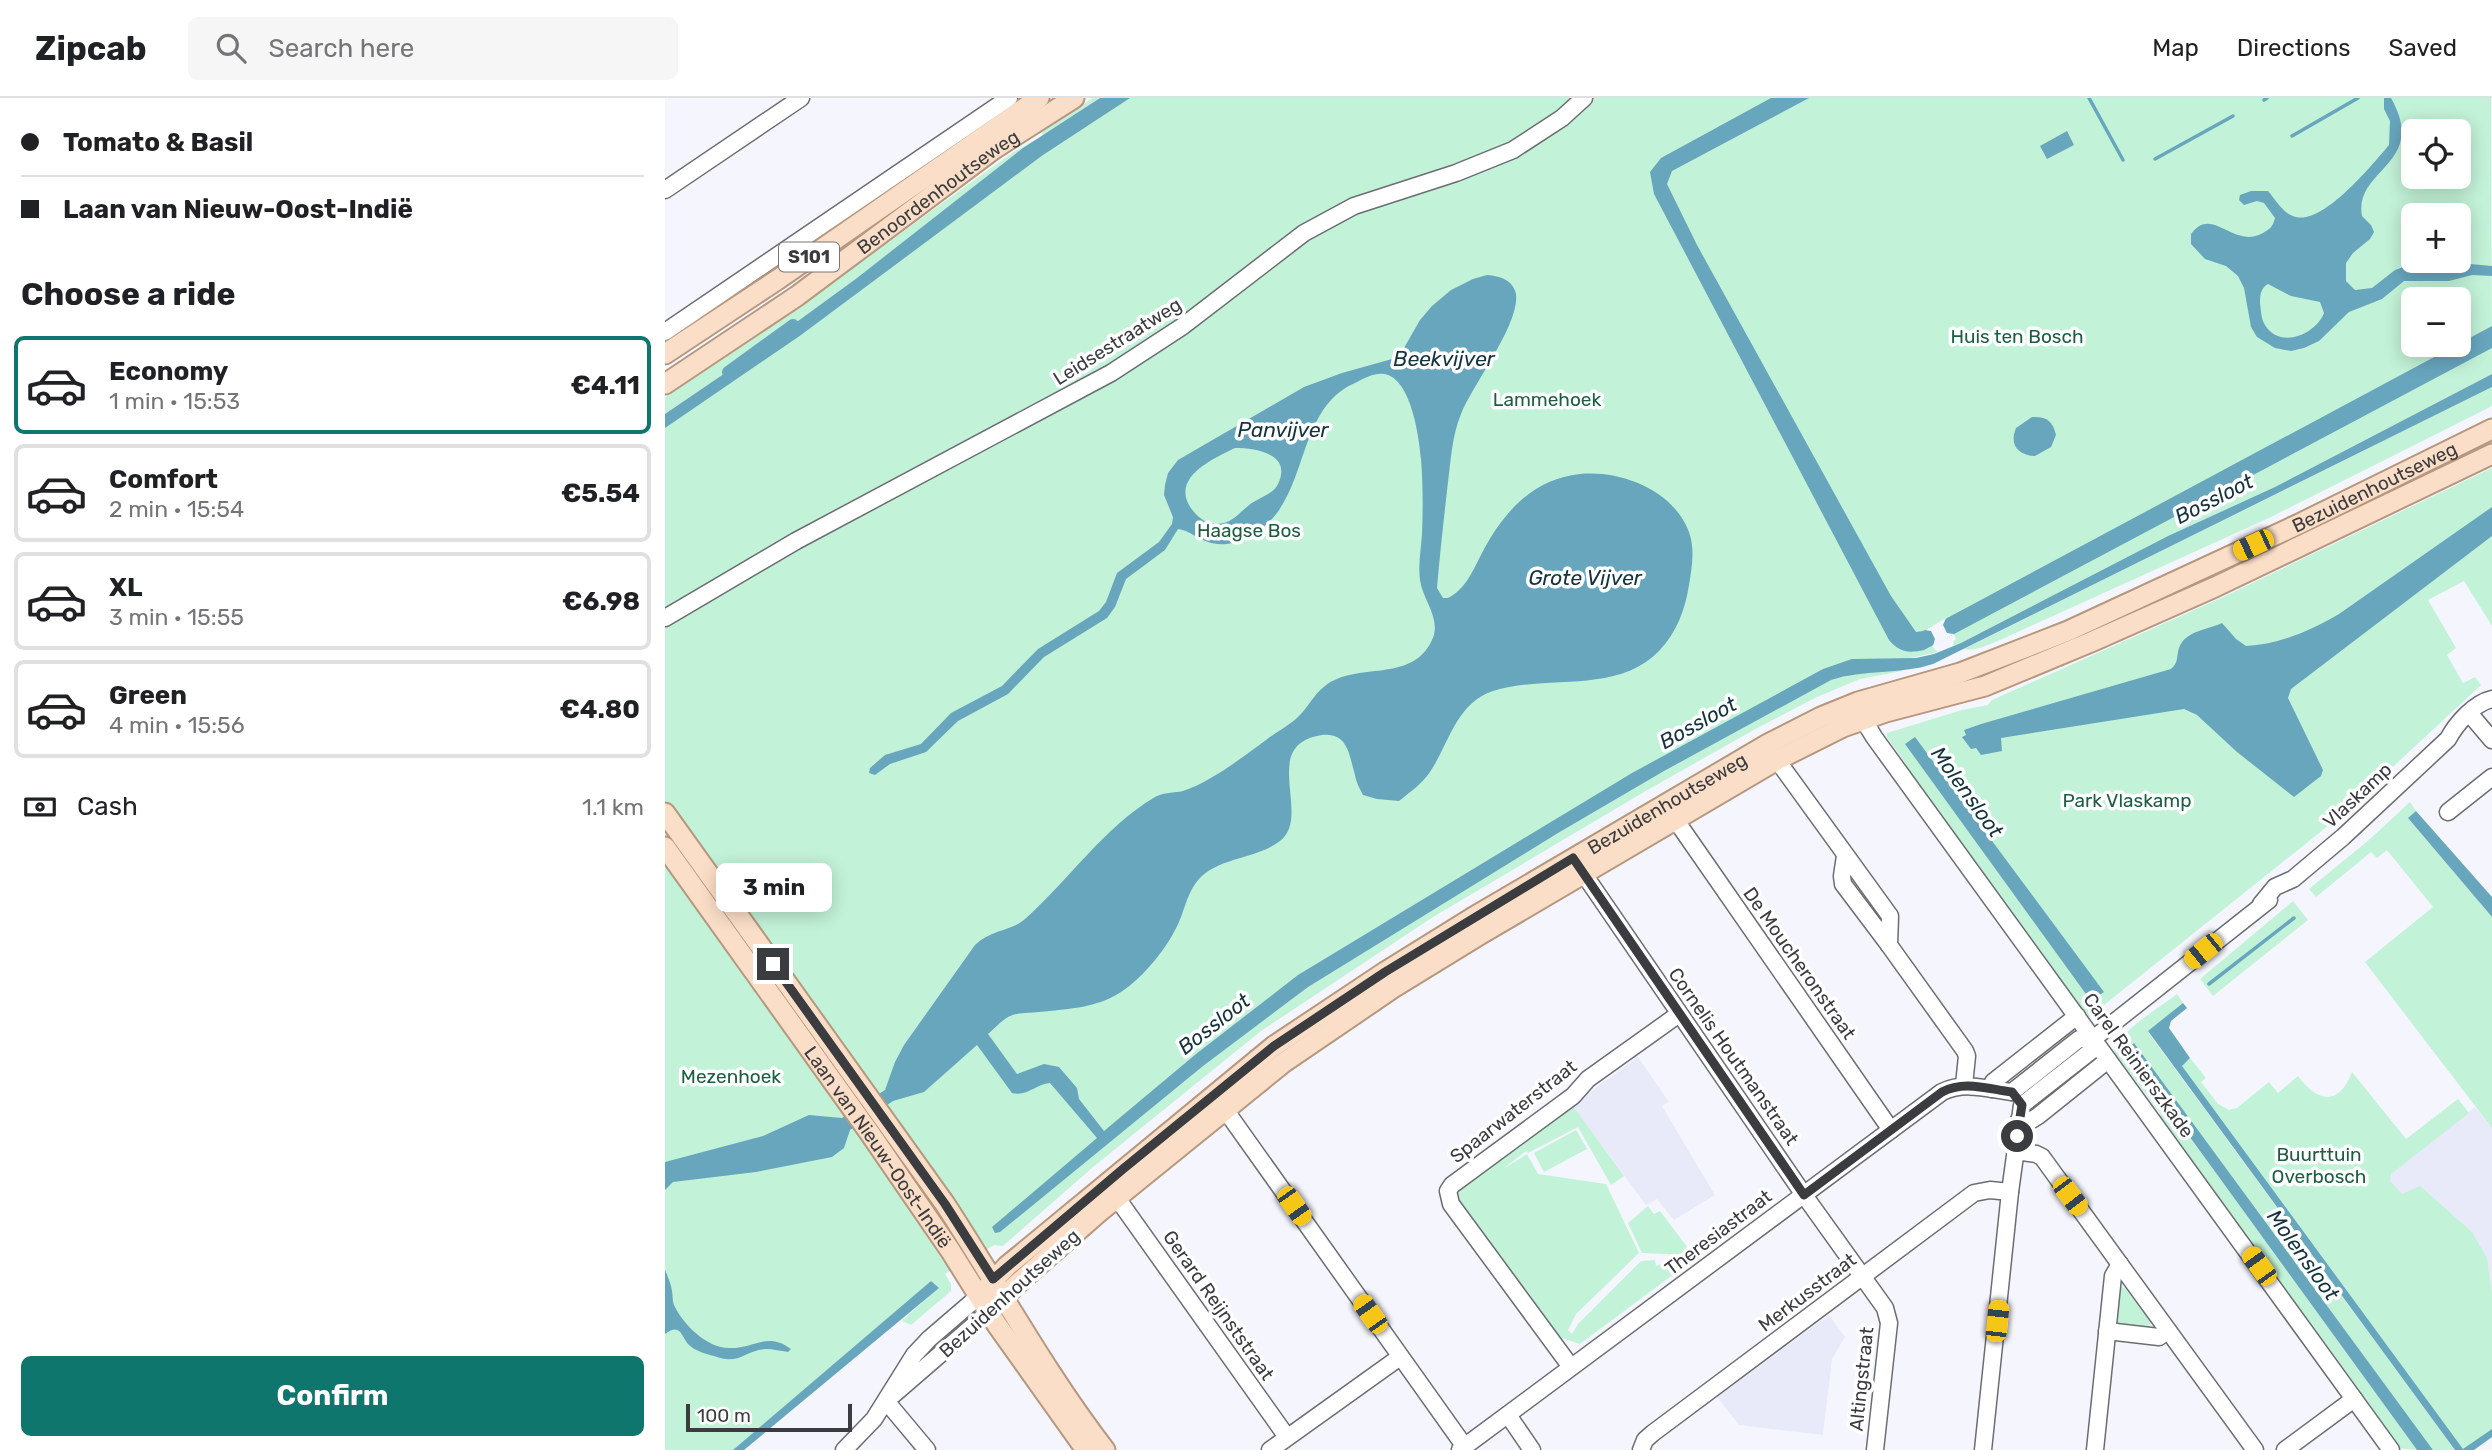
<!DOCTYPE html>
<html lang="en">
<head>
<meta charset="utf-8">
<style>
  body { margin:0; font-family:Rubik,sans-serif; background:#f6f6f6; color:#202124; height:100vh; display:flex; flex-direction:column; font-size:26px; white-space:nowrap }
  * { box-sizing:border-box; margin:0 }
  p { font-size:23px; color:#757577 }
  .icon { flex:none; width:38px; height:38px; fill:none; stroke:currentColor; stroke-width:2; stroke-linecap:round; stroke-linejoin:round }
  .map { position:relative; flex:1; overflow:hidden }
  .details { display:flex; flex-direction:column; background:#fff; width:665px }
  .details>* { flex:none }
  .top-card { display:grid; align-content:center; height:154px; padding:0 21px; background:#fff }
  .buttons { position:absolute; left:1736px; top:21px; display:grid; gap:14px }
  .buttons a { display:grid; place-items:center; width:70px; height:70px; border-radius:10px; background:#fff; box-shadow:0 4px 18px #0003; font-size:35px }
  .scale { position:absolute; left:21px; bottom:18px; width:166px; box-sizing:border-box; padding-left:7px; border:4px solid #3b3c3f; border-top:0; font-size:19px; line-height:24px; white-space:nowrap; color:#3b3c3f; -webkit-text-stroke:5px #fff; paint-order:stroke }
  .end { position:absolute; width:32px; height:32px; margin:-16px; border:9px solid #3b3c3f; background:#fff; box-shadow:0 0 0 4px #fff }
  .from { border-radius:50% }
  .bubble { position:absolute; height:49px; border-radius:10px; background:#fff; box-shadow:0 4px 18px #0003; font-size:23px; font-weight:700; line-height:49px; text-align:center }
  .car { position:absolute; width:21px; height:42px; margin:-21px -10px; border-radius:9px; box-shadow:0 0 5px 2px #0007; background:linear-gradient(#f5c518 24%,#345 0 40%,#f5c518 0 76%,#345 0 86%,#f5c518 0) }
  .top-card b { display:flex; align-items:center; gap:24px; height:66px; font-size:26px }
  .top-card b+b { border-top:2px solid #e0e0e0 }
  .top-card i { width:18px; height:18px; background:#202124 }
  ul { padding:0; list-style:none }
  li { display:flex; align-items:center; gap:21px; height:98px; margin:0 14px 10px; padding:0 7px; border:4px solid #e0e0e0; border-radius:10px }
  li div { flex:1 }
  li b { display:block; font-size:26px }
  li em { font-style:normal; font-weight:700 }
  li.active { border-color:#0f766e }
  li>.icon { width:63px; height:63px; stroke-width:1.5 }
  h2 { padding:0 21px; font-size:32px; line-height:84px }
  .pay { display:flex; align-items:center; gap:18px; height:77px; padding:0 21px; font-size:26px }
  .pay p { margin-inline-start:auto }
  .button { display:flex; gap:14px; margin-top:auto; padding:14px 21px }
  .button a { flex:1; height:80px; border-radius:10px; background:#0f766e; color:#fff; font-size:28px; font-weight:700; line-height:80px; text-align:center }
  header { display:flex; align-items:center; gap:42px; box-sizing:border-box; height:98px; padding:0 35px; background:#fff; border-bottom:2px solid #e0e0e0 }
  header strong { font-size:33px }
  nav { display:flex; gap:38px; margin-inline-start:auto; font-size:24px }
  .search { width:490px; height:63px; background:#f6f6f6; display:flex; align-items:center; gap:18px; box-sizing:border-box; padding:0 24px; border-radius:10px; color:#757577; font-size:26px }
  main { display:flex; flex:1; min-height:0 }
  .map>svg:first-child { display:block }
  .built { fill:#e8eaf9 }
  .green { fill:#c2f2d7; fill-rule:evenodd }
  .water { fill:#68a6be; fill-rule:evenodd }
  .pier { fill:#f5f6fd }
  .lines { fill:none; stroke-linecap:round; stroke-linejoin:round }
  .stream { stroke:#68a6be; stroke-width:3.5 }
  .canal { stroke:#68a6be; stroke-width:12 }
  .minor-casing { stroke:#6c6d73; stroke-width:19 }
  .major-casing { stroke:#b6977f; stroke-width:23 }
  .minor { stroke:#fff; stroke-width:16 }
  .major { stroke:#fbdec7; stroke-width:19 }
  .route { stroke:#3b3c3f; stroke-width:9 }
  .labels { text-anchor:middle; stroke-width:7; stroke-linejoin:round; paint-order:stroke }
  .shield { fill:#fff; stroke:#767679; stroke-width:2 }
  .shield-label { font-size:18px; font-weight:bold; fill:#3b3c3f }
  .street-label { font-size:19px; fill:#3b3c3f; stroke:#fff }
  .park-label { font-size:19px; fill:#1c5e41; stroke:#fff }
  .water-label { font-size:21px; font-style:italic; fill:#14333e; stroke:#fff }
</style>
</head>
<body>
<header>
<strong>Zipcab</strong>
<div class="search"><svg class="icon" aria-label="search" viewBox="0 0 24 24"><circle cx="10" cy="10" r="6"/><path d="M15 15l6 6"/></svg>Search here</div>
<nav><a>Map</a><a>Directions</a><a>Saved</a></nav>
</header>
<main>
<section class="details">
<div class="top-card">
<b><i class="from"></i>Tomato &amp; Basil</b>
<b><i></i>Laan van Nieuw-Oost-Indië</b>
</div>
<h2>Choose a ride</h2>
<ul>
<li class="active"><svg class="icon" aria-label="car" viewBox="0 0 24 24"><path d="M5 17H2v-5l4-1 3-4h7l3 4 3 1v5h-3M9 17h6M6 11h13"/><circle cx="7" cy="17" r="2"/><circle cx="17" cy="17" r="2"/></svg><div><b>Economy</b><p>1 min · 15:53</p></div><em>€4.11</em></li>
<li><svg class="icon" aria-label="car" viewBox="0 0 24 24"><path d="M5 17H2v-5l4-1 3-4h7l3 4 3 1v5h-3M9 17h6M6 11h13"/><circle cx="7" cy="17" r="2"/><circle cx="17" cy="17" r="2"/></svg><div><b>Comfort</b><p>2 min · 15:54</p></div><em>€5.54</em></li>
<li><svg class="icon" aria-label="car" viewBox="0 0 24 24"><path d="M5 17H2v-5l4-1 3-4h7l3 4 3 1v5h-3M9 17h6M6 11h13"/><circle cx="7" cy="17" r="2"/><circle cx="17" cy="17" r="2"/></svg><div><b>XL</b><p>3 min · 15:55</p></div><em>€6.98</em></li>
<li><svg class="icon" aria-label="car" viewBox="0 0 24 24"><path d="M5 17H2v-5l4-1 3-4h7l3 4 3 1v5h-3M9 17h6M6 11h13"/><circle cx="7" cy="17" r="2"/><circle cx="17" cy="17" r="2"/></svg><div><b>Green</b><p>4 min · 15:56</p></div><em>€4.80</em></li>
</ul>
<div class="pay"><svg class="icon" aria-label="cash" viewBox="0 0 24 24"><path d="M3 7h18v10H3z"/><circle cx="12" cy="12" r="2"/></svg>Cash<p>1.1 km</p></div>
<div class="button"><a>Confirm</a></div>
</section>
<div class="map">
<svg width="1827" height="1352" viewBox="0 0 1827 1352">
  <rect width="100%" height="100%" fill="#f5f6fd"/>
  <g class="built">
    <polygon points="973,959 1004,1004 997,1008 1050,1097 1009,1122 992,1101 981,1107 907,1007"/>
    <polygon points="1810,1009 1827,1030 1827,1316 1658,1129"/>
    <polygon points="1164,1217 1180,1239 1167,1261 1158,1337 1074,1327 1052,1299"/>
  </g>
  <g class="green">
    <polygon points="428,0 435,0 379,37 376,34"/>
    <path d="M464,0H1826L1827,276L1610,389L1503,438L1296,545L1289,548L1288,544L1291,541L1289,536L1293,532L1259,552L1267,548L1273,554L1245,560L1237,573L1195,581L1152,599L1094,629L979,694L768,819L596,933L428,1069L338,1148L329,1147L280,1176L286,1186V1193L246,1227L237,1223L273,1190L139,1293L68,1352H0V322L325,91ZM1748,33H1794V79H1748ZM1748,117H1794V163H1748ZM1748,201H1794V247H1748Z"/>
    <polygon points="368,43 369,44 192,180 85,258 0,316 0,299 144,201 347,55"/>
    <path d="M1827,289V308L1604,420L1335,542C1324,546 1311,554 1299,551Z"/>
    <polygon points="1827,337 1827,348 1540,487 1307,585 1306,578"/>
    <polygon points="1827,370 1827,528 1799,483 1763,502 1791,550 1782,557 1798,585 1810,579 1816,587 1674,719 1424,919 1404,893 1401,895 1235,668 1241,666 1222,639 1222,635 1297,612 1323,607 1327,602 1554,501"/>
    <polygon points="1745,704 1751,713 1743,720 1827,819 1827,1030 1700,864 1768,809 1722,752 1712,760 1706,754 1651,799 1644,791 1704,742"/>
    <polygon points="1628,803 1643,822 1548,898 1535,881"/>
    <path d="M1512,896L1518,905L1483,934L1790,1352H1768L1468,945L1461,951L1752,1352L1731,1350L1498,1027L1495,1015L1449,954C1452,934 1496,909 1512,896Z"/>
    <path d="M1525,960L1541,980L1536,984L1553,1006L1564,1012L1572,1010L1604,984L1613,995L1633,978C1653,1005 1674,1008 1687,974L1741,1041L1793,1001L1804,1015L1726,1076L1725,1083L1737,1096L1755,1088L1807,1134L1822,1160L1827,1196V1331L1798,1352L1516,967Z"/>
    <polygon points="908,1008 959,1078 946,1087 913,1029 863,1055 861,1053 838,1071 862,1056 873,1076 941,1086 974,1155 911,1216 903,1232 907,1236 913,1226 976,1163 990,1162 991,1168 1005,1162 1025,1164 915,1246 894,1239 792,1101 794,1091"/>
    <polygon points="911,1032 922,1051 879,1074 869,1055"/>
    <polygon points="983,1108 989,1116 995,1113 1022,1149 1023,1157 977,1155 963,1125"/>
    <polygon points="1456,1189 1460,1190 1486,1225 1484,1231 1450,1226 1453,1191"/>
  </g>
  <g class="water">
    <polygon points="435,0 465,0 378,57 136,237 0,330 0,316 85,258 192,180 358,50"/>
    <path d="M1106,0H1144L1007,73L1002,86L1032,147L1226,498L1251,534L1258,533L1827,228V250L1259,552C1244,555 1235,555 1224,542L989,96L985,74L996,60Z"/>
    <path d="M1719,0H1726C1764,67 1688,71 1697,118L1706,127L1709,134L1705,141L1688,155L1681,165V183L1690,192L1707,190L1730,172L1741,168L1780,173L1805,166L1827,168V178L1807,177L1784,183H1739L1717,201L1684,214L1654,243L1639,250L1626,253L1610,250L1592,239L1586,229L1579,190L1573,178L1561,168L1540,161L1526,146V136C1547,107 1567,150 1596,136C1604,132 1608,129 1610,120L1599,105L1592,103L1579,107L1574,102L1575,97L1586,93H1603C1611,102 1618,116 1631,119C1659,126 1707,67 1724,47L1725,23L1719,11ZM1603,186L1626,198L1655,204L1659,215C1651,236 1615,252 1600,227C1596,221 1596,212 1595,205C1595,196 1596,190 1603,186Z"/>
    <polygon points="1402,33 1409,47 1382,61 1375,48"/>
    <path d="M822,177C835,178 848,182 851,196C855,226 808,286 796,316C787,338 786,361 783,384C779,419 775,455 772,490L778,500H783C801,491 808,472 817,455C838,415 867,381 915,376C957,372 1009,393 1024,434C1030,451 1027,470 1024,487C1020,512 1012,534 994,553C951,597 881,576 828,593C791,605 784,646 765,674C757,686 745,694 734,703L712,701L698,697C695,691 691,684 690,677C684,657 683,631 652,638C596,650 647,719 615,743C592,761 554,759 534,781C523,793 520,810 514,824C503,849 479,879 456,894C432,910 403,911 374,914C365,915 352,914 343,919C336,923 329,931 323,936L352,976L379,966L394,969L412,990L414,1001L439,1033L531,956L633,877L967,675L1158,571L1187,561L1251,560L1269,556L1296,545L1503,438L1610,389L1827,276V289L1268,566C1235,577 1199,571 1166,582L999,673L893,735L643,889L538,968L335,1134L330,1135L327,1129L432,1040L385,985C371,986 362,999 347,995L312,947L259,994L228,1003L185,1032L179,1050L167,1059L91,1074L8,1084L0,1092V1064L98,1038L144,1017L177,1020L220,992L230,964L239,947L310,847C327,831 347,833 360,821C405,781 438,730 490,699C499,694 509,695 518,693C527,690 536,686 544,681C564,670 583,655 601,642C611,634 625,627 634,618C643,609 649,596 660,588C691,563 747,586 767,542C777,521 758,503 755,482C753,467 756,451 757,436C758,411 758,386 756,361C754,338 746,280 719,276C709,275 700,280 692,284C629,310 646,398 593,433C583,440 573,445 561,446C537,448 529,433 513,431L500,452L461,481L450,509L442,520L379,559L343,596L293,623L261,654L225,666L210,677L204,675L205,670L220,657L256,646L286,615L337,588L373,551L434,513L441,504L452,475L494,444L507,426L508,419L499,397L500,387L503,375L513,362L639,289L677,275L727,261L739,250L755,222L767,208L786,192L808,181ZM570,350C589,350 628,355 613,386C608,397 592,400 583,408C573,416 566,426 552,426C542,426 535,421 529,414C502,382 545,362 570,350Z"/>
    <path d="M1367,319C1381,318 1388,323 1391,337L1386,349L1370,358C1353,357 1344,347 1351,330Z"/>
    <path d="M1827,409V438L1626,591L1623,600L1658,672L1656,678L1629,699L1572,654L1532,617L1519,611L1336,640L1337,653L1316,657L1311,650L1306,651L1297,639L1301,637L1299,632L1316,626L1506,571C1514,564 1511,559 1514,550C1521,532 1543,532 1557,525L1571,541L1581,548C1613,547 1647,532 1674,516Z"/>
    <polygon points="1250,639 1439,894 1426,903 1240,646"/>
    <polygon points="1751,713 1827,799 1827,819 1743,720"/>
    <polygon points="1518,905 1522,910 1506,923 1504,930 1525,960 1517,968 1798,1351 1827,1331 1827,1339 1809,1352 1790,1352 1483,933"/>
    <polygon points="1469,945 1768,1352 1752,1352 1461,951"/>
    <path d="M0,1172C3,1179 6,1186 7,1193C8,1198 7,1204 10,1209C19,1227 42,1250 64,1250C89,1251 102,1233 126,1251L123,1254C116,1253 108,1251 101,1251C79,1252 75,1268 49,1258C41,1256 30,1253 24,1247C16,1239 16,1224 0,1236Z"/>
    <polygon points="266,1183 274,1190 79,1352 68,1352"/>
  </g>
  <polygon class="pier" points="1281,520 1278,527 1282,535 1289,536 1268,548 1270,541 1266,533 1260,532"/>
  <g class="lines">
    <g class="stream">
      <polyline points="1424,0 1458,62"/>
      <polyline points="1599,2 1602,0"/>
      <polyline points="1627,38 1693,0"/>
      <polyline points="1490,61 1568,18"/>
      <polyline points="1544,886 1629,820"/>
    </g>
    <polyline class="canal" points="63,274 128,227"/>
    <g class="minor-casing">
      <g id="minor">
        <polyline points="0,92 136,0"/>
        <polyline points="0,234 344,0"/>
        <polyline points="0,520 131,443 446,275 518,228 639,135 689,108 791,75 848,52 897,20 919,0"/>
        <polyline points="1195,612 1198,621 1209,639 1726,1352"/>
        <polyline points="1804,615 1827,642"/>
        <polyline points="1112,662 1225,818 1224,847 1300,953 1302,958 1299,987"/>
        <polyline points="1783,714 1827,679"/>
        <polyline points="1010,721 1226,1032"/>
        <polyline points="1180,758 1177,778 1178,786 1224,847"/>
        <polyline points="912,766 1139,1097 1220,1210 1224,1225 1210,1352"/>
        <path d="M1596,806L1610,789L1628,781L1678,739L1783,641C1791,626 1809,605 1827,601"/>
        <polyline points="1428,941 1604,802"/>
        <polyline points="1327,991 1328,984 1412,918"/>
        <polyline points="1347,994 1414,941 1428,941"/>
        <polyline points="554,1003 800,1349"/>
        <polyline points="1354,1022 1365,1023 1373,1018 1443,962"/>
        <polyline points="1350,1053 1371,1056 1377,1059 1590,1352"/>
        <polyline points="452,1100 622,1339"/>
        <polyline points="1442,1233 1494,1239 1502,1233"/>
        <polyline points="906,1269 786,1106 783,1093 787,1087 908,998 923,981 1014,916"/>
        <polyline points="228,1297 324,1214"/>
        <polyline points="221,1303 262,1352"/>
        <polyline points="843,1317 867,1352"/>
        <polyline points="179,1352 209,1321 249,1257 264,1241 314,1198"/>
        <polyline points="605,1352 735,1259"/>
        <path d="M795,1352L1277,994C1300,983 1323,991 1347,994"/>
        <polyline points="976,1352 980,1342 988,1335 1309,1095 1325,1092 1345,1094"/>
        <polyline points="1318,1352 1345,1094 1357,1007 1426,953 1428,941"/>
        <polyline points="1430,1352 1448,1178 1455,1166"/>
        <polyline points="1620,1352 1689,1301"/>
      </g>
    </g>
    <g class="major-casing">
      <g id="major">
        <polyline points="0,256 112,182 374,0"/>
        <path id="s1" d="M0,286L132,198L329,51L409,0"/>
        <path d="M0,715L280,1106C333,1187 381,1276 440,1352"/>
        <path id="s2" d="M0,749L204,1034L285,1152L332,1227L421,1352"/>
        <path id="s3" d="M314,1198L342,1168L609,948L720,874L807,820L1103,646L1156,619L1193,604L1295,575L1403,533L1634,426L1827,331"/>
        <polyline points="324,1214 351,1187 434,1114 618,965 728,890 816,836 1112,662 1178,629 1221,614 1320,588 1426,544 1550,489 1827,356"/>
      </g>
    </g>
    <use href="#minor" class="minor"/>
    <use href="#major" class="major"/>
  </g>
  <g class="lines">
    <path class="route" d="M108,866L280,1106L328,1181L458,1071L609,948L720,874L908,760L1139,1097L1277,994C1299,982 1323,991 1347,994L1357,1007L1352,1038"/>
  </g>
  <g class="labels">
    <rect class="shield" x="114" y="144.5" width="60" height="29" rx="5"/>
    <g class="shield-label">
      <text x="144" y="165">S101</text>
    </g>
    <g class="street-label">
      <text dy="7" stroke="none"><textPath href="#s1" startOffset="334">Benoordenhoutseweg</textPath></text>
      <text transform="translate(452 243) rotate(-32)" y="7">Leidsestraatweg</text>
      <text dy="7" stroke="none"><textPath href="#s3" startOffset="1626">Bezuidenhoutseweg</textPath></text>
      <text transform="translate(1692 697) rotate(-43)" y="7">Vlaskamp</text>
      <text dy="7" stroke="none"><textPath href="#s3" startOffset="849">Bezuidenhoutseweg</textPath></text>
      <text transform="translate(1135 865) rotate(55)" y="7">De Moucheronstraat</text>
      <text transform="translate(1069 958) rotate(55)" y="7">Cornelis Houtmanstraat</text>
      <text transform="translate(1474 967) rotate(54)" y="7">Carel Reinierszkade</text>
      <text transform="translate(848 1013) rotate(-38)" y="7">Spaarwaterstraat</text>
      <text dy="7" stroke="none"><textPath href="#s2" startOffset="368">Laan van Nieuw-Oost-Indië</textPath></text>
      <text transform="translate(1053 1134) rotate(-37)" y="7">Theresiastraat</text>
      <text transform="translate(1142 1194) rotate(-37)" y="7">Merkusstraat</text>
      <text transform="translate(344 1195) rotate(-42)" y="7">Bezuidenhoutseweg</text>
      <text transform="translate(554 1207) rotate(55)" y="7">Gerard Reijnststraat</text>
      <text transform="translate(1196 1281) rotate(-84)" y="7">Altingstraat</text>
    </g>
    <g class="park-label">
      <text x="1352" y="245">Huis ten Bosch</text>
      <text x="882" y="308">Lammehoek</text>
      <text x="584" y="439">Haagse Bos</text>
      <text x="1462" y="709">Park Vlaskamp</text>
      <text x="66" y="985">Mezenhoek</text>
      <text x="1654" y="1063">Buurttuin<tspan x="1654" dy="22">Overbosch</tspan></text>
    </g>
    <g class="water-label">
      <text x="779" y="268">Beekvijver</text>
      <text x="618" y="339">Panvijver</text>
      <text transform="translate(1549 401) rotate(-27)" y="7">Bossloot</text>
      <text x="920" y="487">Grote Vijver</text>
      <text transform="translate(1033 625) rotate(-29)" y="7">Bossloot</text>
      <text transform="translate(1302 694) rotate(54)" y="7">Molensloot</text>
      <text transform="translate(549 926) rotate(-38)" y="7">Bossloot</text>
      <text transform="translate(1638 1157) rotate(54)" y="7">Molensloot</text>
    </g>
  </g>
</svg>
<div class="buttons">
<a><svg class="icon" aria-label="locate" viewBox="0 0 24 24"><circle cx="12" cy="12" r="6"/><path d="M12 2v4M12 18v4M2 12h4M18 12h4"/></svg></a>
<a>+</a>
<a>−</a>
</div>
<div class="scale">100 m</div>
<i class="end from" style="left:1352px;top:1038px"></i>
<i class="end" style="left:108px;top:866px"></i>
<div class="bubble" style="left:51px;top:765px;width:116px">3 min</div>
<i class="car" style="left:1588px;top:447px;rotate:245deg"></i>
<i class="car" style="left:1538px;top:853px;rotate:231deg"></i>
<i class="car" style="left:1405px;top:1098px;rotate:143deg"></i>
<i class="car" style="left:629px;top:1108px;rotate:145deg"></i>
<i class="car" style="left:1594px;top:1168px;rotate:324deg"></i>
<i class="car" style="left:705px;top:1216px;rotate:325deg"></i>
<i class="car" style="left:1332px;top:1223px;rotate:6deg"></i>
</div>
</main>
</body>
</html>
